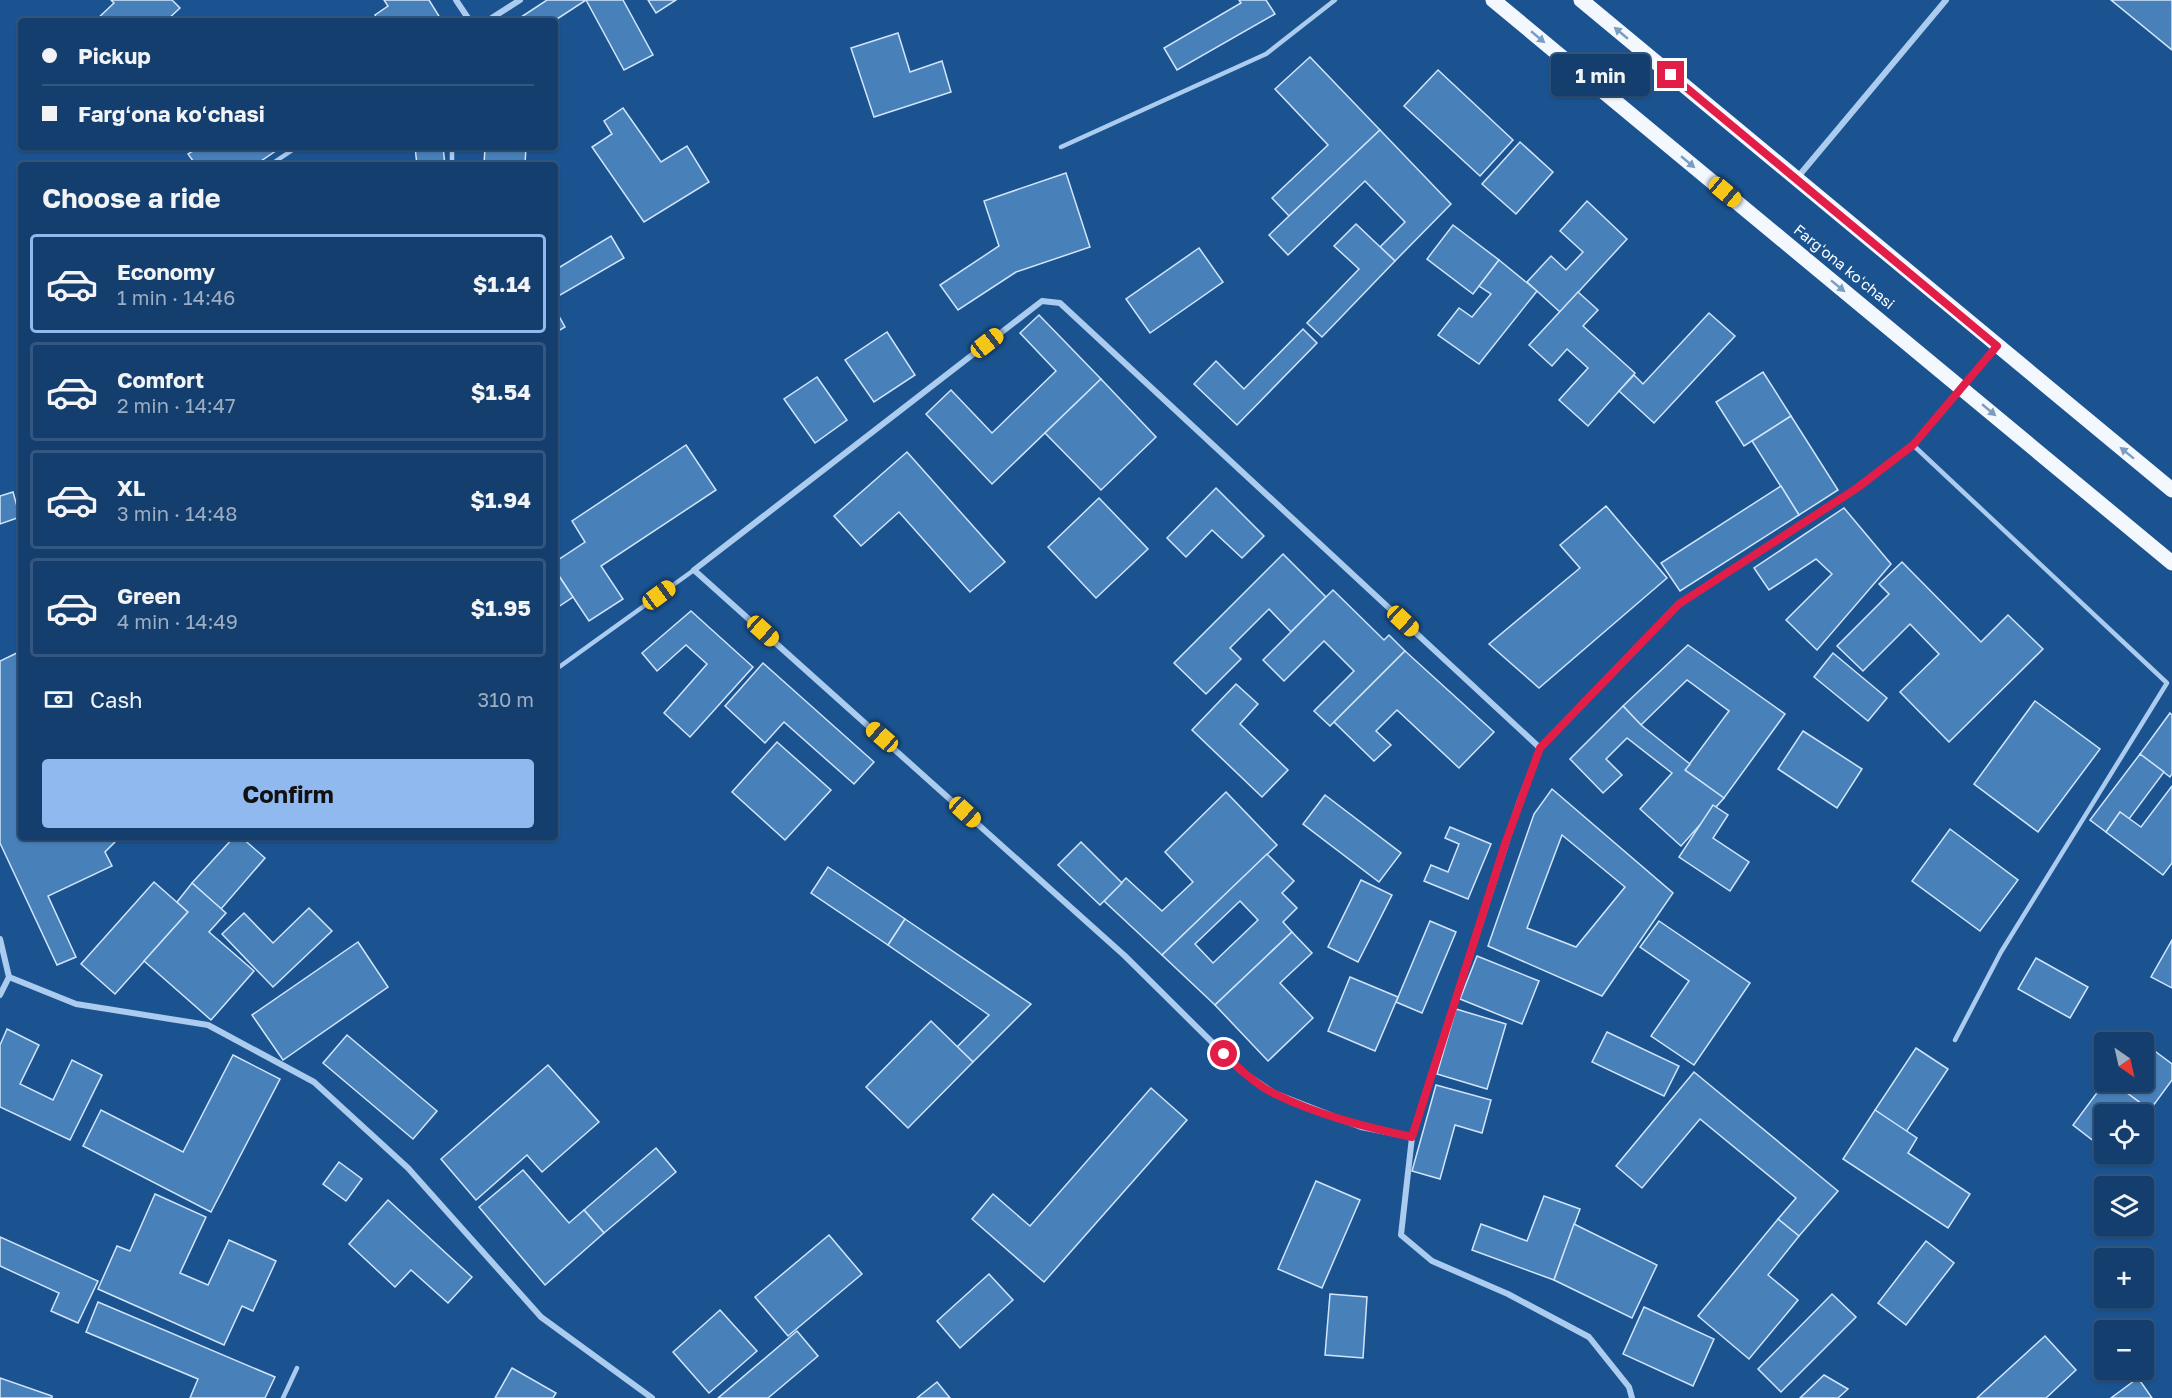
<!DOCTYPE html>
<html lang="en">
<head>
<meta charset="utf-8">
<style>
  body { margin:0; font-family:"Golos Text",sans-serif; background:#1d4572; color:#f1f3f6; height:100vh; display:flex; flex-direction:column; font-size:22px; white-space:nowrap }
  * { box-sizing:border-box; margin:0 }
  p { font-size:20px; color:#9daec2 }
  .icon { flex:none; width:33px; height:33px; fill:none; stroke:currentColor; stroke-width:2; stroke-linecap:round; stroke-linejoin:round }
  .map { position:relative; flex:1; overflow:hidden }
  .side { position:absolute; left:18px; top:162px; width:540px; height:678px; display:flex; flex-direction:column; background:#143e6d; border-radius:6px; box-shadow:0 2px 4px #0004,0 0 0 2px #335780 }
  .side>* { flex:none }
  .hud { position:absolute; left:18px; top:18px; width:540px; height:132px; border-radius:6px; box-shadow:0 2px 4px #0004,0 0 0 2px #335780; display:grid; align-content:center; height:132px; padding:0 24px; background:#143e6d }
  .needle { width:39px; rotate:146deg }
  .fabs { position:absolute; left:2094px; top:1032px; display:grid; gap:12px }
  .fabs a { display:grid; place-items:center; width:60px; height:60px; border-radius:6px; background:#143e6d; box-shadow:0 2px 4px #0004,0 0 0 2px #335780; font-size:30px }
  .end { position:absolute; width:27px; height:27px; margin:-14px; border:8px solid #e11d48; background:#fff; box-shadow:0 0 0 3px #fff }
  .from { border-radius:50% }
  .bubble { position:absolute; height:42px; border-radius:6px; background:#143e6d; box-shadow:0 2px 4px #0004,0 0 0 2px #335780; font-size:20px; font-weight:700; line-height:42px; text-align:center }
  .car { position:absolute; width:18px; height:36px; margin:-18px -9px; border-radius:8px; box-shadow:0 0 4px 2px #0007; background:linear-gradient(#f5c518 24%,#345 0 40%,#f5c518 0 76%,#345 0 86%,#f5c518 0) }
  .hud b { display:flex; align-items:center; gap:21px; height:57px; font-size:22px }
  .hud b+b { border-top:2px solid #335780 }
  .hud i { width:15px; height:15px; background:#f1f3f6 }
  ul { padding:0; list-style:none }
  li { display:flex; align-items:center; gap:18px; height:99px; margin:0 12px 9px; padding:0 12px; border:3px solid #335780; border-radius:6px }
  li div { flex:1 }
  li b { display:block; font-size:22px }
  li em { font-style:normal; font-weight:700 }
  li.active { border-color:#90b9f0 }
  li>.icon { width:54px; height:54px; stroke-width:1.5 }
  h2 { padding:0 24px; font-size:27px; line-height:72px }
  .pay { display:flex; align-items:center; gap:15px; height:66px; padding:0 24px; font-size:22px }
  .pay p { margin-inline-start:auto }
  .cta { display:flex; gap:12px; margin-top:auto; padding:12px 24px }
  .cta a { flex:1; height:69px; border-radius:6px; background:#90b9f0; color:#111; font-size:24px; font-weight:700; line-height:69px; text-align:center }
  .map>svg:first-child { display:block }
  .building { fill:#4880ba; stroke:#d1e5fa; stroke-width:1.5; fill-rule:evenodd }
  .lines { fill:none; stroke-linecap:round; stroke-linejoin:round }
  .lane { stroke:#abccef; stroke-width:4.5 }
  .street { stroke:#abccef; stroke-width:6 }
  .primary { stroke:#f3f8ff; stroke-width:15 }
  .oneway { fill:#7c9dc2 }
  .route { stroke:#e11d48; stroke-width:8 }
  .labels { text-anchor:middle; stroke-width:4.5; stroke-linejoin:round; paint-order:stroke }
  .street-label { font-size:15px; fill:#fff; stroke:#1b5391 }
</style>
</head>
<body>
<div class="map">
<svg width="2172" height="1398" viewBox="0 0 2172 1398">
  <rect width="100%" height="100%" fill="#1b5391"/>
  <g class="building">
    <polygon points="111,0 172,0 180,8 166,21 95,21 114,3"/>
    <polygon points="384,0 429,0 442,21 378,21 375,15 388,6"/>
    <polygon points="547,0 623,0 653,55 624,70 586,0 554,21 515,21"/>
    <polygon points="648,0 676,0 656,13"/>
    <polygon points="1239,0 1266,0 1275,14 1177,70 1164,48 1241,3"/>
    <polygon points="2111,0 2172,0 2172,50"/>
    <polygon points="898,33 910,72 942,61 951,92 874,117 851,48"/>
    <polygon points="1310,57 1380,130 1289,216 1272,198 1328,145 1275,89"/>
    <polygon points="1438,70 1513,140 1480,176 1404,106"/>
    <polygon points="623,108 661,162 687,146 709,182 644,222 592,147 612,134 604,121"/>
    <polygon points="1380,130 1451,204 1395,261 1380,247 1405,222 1365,181 1288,255 1269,235"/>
    <polygon points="1520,142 1553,172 1516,214 1482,184"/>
    <polygon points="199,147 280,147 280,148 255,165 196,165 188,154"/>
    <polygon points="415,147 443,147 445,165 417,165"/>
    <polygon points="485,147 526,147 525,165 484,165"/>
    <polygon points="1066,173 1090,247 1016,272 958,310 940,285 999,246 984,201"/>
    <polygon points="1587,201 1627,239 1560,312 1527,282 1551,256 1566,270 1583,252 1560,231"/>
    <polygon points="1356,224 1395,261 1322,337 1307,323 1359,269 1334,246"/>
    <polygon points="1453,225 1499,260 1473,294 1427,259"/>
    <polygon points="611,236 624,258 555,298 555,270"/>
    <polygon points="1199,248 1223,282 1150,333 1126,299"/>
    <polygon points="1499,260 1537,291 1479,364 1438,335 1459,308 1472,317 1491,294 1479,286"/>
    <polygon points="1578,292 1598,310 1583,326 1635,373 1588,426 1559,400 1588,368 1567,349 1552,366 1529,345"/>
    <polygon points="555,309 565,327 555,333"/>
    <polygon points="1709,313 1735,336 1654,423 1619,391 1634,375 1643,384"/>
    <polygon points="1039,315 1101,379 992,484 926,414 951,390 992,433 1056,371 1020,333"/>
    <polygon points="1303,329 1317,343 1237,425 1194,384 1216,361 1244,389"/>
    <polygon points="887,332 915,375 874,402 845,360"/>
    <polygon points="1763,372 1791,416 1744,446 1716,402"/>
    <polygon points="817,377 847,420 815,443 784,399"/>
    <polygon points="1101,379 1156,437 1101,490 1045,433"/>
    <polygon points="1791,416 1838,490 1799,515 1752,441"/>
    <polygon points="686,445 716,490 601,566 623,599 589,621 555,570 555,562 585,542 572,521"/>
    <polygon points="907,452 1005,562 970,592 899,512 861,546 834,516"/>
    <polygon points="1781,486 1799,515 1680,591 1661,563"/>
    <polygon points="1216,488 1264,536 1242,558 1212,530 1186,557 1167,538"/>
    <polygon points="13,492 20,517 0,524 0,496"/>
    <polygon points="1099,498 1148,549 1096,598 1048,547"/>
    <polygon points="1606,506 1667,578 1539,688 1489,644 1580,568 1560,545"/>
    <polygon points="1844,508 1891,564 1817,650 1786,620 1832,574 1816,559 1769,590 1754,568"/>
    <polygon points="1283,554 1326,597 1291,632 1269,609 1230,648 1241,659 1206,694 1174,663"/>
    <polygon points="1902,562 1981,642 2008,615 2043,649 1949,742 1900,692 1939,654 1910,624 1863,671 1837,646 1889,594 1879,584"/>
    <polygon points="555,570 573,597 555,609"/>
    <polygon points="1333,590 1384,640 1389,635 1405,651 1330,726 1314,711 1354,671 1324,641 1284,681 1263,660"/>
    <polygon points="691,611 753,667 690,737 664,713 707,664 686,645 657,671 642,653"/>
    <polygon points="1688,645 1785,714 1724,798 1685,770 1729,711 1687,680 1641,725 1623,706"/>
    <polygon points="21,651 21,837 120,837 105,852 112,866 48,896 76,957 57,965 0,843 0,661"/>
    <polygon points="1405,651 1494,732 1459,768 1397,710 1376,731 1391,745 1374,761 1334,722"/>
    <polygon points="1833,653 1887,698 1868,721 1814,677"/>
    <polygon points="763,663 874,762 854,784 784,722 765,743 725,706"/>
    <polygon points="1236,684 1258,704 1240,724 1288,770 1262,797 1192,730"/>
    <polygon points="2035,701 2100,749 2038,832 1974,784"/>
    <polygon points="1623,706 1641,725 1690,764 1685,770 1724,798 1681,846 1640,809 1672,773 1627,738 1606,759 1622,775 1603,793 1570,759"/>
    <polygon points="2170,713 2172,715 2172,774 2170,777 2140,754"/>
    <polygon points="1803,731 1862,769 1837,808 1778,769"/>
    <polygon points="777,742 831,790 785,840 732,792"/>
    <polygon points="2140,754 2164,772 2129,819 2120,812 2106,832 2090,820"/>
    <polygon points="2172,786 2172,863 2163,875 2106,832 2120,812 2141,827"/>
    <path d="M1552,789L1673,893L1602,996L1488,946L1534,814ZM1562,835L1625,887L1576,947L1527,928Z"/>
    <polygon points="1226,792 1277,845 1162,955 1104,901 1126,878 1162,911 1193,882 1165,852"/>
    <polygon points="1325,795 1401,853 1379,882 1303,824"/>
    <polygon points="1713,805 1728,815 1713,838 1749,862 1730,891 1679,857"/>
    <polygon points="1450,827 1491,844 1468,899 1424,881 1431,865 1448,872 1459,844 1445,838"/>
    <polygon points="1950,829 2018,880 1980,931 1912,881"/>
    <polygon points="234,837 241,837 265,858 221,909 192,883"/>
    <polygon points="1081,842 1122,883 1100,905 1058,865"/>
    <path d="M1267,854L1294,881L1282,893L1297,908L1283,922L1292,932L1215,1005L1162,955ZM1240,901L1258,920L1213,963L1195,944Z"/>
    <polygon points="828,867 905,919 888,945 811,893"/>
    <polygon points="1361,880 1392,895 1358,962 1328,947"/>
    <polygon points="154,882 188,912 115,994 81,964"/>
    <polygon points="192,883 226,913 209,932 254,971 211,1020 144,961 188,912 177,902"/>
    <polygon points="309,908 332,931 273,987 222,934 244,913 273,943"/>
    <polygon points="905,919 1031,1004 973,1062 957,1047 989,1015 888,945"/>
    <polygon points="1430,921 1456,932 1422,1013 1396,1002"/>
    <polygon points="1659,921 1750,983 1694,1065 1651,1036 1689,981 1640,947"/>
    <polygon points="1292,932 1312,953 1280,983 1313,1018 1268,1061 1215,1005"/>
    <polygon points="2172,940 2172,988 2151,977"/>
    <polygon points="358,942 388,987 283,1060 252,1015"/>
    <polygon points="1477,956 1539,981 1522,1024 1460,999"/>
    <polygon points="2036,958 2088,987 2070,1018 2018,989"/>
    <polygon points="1350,977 1398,997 1375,1051 1328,1031"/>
    <polygon points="1456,1009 1506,1024 1487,1089 1437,1074"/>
    <polygon points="931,1021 973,1062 908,1128 866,1087"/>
    <polygon points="7,1029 39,1045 20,1084 53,1100 72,1060 102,1075 70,1140 0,1107 0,1045"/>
    <polygon points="1607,1032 1679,1066 1664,1096 1592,1062"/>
    <polygon points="347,1035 437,1111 413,1139 323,1063"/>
    <polygon points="2144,1043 2172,1064 2172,1080 2150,1110 2112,1082 2144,1082"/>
    <polygon points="1916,1048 1948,1069 1906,1132 1875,1110"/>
    <polygon points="233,1055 280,1079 211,1212 83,1146 101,1110 183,1152"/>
    <polygon points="548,1065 599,1122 542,1172 527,1155 476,1200 441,1159"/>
    <polygon points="1694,1072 1838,1191 1799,1236 1778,1219 1796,1198 1700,1119 1642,1188 1616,1166"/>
    <polygon points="2105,1082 2112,1082 2150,1110 2144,1118 2144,1114 2104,1114 2104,1149 2073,1125"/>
    <polygon points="1436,1085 1491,1100 1482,1133 1455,1125 1440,1179 1412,1171"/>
    <polygon points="1151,1088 1187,1120 1044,1282 972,1219 993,1194 1030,1226"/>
    <polygon points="1875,1110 1917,1138 1908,1153 1970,1194 1948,1228 1843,1159"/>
    <polygon points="656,1148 676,1172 604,1233 584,1210"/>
    <polygon points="339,1162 362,1179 346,1201 323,1184"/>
    <polygon points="523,1170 569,1223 584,1210 604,1233 545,1285 479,1207"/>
    <polygon points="1316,1181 1360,1200 1322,1288 1278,1269"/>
    <polygon points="155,1194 206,1217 180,1273 208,1285 229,1240 276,1261 253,1311 242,1306 224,1345 98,1289 117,1246 130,1251"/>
    <polygon points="1544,1196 1580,1209 1554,1280 1472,1250 1481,1224 1527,1241"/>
    <polygon points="388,1200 472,1277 448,1303 411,1270 395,1287 349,1244"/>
    <polygon points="1778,1219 1799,1236 1768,1275 1798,1300 1749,1359 1698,1316"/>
    <polygon points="1574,1224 1657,1265 1632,1318 1554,1280"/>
    <polygon points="829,1235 862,1274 788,1336 755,1297"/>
    <polygon points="0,1237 98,1281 78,1323 51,1311 59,1293 0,1266"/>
    <polygon points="1926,1241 1954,1263 1906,1325 1878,1303"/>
    <polygon points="989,1274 1013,1300 960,1348 937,1321"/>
    <polygon points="1330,1294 1367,1297 1363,1358 1325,1355"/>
    <polygon points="1832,1294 1856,1317 1781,1392 1758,1369"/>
    <polygon points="98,1302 275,1377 265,1398 190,1398 198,1379 86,1332"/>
    <polygon points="1644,1307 1714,1339 1693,1386 1623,1354"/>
    <polygon points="720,1310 757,1351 709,1393 673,1352"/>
    <polygon points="797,1331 818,1356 768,1398 718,1398"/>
    <polygon points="2045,1336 2076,1370 2046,1398 1977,1398"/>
    <polygon points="512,1368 556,1393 553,1398 495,1398"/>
    <polygon points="1824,1375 1848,1389 1838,1398 1800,1398"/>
    <polygon points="0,1378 52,1396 52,1398 0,1398"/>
    <polygon points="2138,1378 2152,1398 2111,1398"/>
    <polygon points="937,1382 950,1398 917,1398"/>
  </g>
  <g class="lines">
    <g class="lane">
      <polyline points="452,147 452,165"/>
      <polyline points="1061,147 1266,54 1335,0"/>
      <polyline points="270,165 297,147"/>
      <polyline points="1913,445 2167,683 2001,952 1955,1040"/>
      <polyline points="555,670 694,570"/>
      <polyline points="283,1398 297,1368"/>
    </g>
    <g class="street">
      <polyline points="456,0 470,21"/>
      <polyline points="487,21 520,0"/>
      <polyline points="1797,178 1946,0"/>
      <polyline points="1540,748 1060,303 1042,301 694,570 1125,956 1241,1071 1274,1093 1361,1127 1412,1137 1519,803 1540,748 1679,604 1857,488 1913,445 1997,346"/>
      <polyline points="0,939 9,977 0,995"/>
      <polyline points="9,977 76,1004 208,1025 314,1082 408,1168 541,1317 652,1398"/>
      <polyline points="1412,1137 1401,1235 1432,1261 1508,1294 1589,1337 1629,1387 1632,1398"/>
    </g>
    <g class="primary">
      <polyline points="1493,0 2172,563"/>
      <polyline points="1581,0 2172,490"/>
    </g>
  </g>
  <defs><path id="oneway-solid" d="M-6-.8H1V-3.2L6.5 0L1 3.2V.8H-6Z" transform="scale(1.5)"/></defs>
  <g class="oneway">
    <use href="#oneway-solid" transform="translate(1621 33) rotate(-140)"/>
    <use href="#oneway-solid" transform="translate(1538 37) rotate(40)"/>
    <use href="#oneway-solid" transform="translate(1688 162) rotate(40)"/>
    <use href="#oneway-solid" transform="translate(1838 286) rotate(39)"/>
    <use href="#oneway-solid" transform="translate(1989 410) rotate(40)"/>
    <use href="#oneway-solid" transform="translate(2127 453) rotate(-141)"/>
  </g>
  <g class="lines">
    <path class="route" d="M1224,1054C1239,1069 1256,1085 1275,1094C1318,1115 1365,1127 1412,1137L1505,844L1540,748L1679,604L1857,488L1913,445L1997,346L1671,75"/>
  </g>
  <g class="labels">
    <g class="street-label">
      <text transform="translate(1844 267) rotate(39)" y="5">Fargʻona koʻchasi</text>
    </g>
  </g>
</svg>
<div class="fabs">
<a><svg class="needle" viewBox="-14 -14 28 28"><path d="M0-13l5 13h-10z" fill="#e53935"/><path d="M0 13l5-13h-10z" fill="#9daec2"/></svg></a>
<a><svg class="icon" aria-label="locate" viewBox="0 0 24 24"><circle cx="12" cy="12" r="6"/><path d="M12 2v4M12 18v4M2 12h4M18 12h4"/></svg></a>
<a><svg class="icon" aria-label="layers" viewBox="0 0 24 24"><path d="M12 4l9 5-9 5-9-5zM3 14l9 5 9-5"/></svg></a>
<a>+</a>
<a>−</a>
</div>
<i class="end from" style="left:1224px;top:1054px"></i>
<i class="end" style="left:1671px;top:75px"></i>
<div class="bubble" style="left:1551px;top:54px;width:99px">1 min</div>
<i class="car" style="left:1725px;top:192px;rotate:130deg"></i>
<i class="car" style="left:987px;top:343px;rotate:52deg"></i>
<i class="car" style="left:659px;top:595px;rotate:54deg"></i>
<i class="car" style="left:1403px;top:621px;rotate:133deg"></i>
<i class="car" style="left:763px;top:631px;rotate:132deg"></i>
<i class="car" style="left:882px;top:737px;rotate:311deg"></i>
<i class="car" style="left:965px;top:812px;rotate:132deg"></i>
<div class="hud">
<b><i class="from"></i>Pickup</b>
<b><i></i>Fargʻona koʻchasi</b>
</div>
<section class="side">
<h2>Choose a ride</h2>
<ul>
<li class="active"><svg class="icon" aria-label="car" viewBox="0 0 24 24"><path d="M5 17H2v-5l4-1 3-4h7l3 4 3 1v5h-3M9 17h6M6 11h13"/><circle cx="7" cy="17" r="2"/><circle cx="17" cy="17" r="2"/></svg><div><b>Economy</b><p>1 min · 14:46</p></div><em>$1.14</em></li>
<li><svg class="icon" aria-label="car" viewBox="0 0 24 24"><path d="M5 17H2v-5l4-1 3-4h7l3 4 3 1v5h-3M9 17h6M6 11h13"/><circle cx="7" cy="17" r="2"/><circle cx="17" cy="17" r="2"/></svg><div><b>Comfort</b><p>2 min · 14:47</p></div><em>$1.54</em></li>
<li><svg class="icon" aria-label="car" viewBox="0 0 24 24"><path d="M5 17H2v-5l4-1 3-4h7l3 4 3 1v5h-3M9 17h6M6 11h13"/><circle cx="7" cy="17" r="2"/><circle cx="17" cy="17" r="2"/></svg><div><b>XL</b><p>3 min · 14:48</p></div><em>$1.94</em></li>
<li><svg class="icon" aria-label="car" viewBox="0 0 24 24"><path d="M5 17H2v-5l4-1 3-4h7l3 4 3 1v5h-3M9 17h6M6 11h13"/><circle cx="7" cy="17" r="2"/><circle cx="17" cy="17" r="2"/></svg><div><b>Green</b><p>4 min · 14:49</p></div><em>$1.95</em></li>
</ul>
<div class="pay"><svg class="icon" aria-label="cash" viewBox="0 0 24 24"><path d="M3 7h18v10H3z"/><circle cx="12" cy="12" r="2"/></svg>Cash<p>310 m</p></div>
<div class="cta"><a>Confirm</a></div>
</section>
</div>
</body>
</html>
